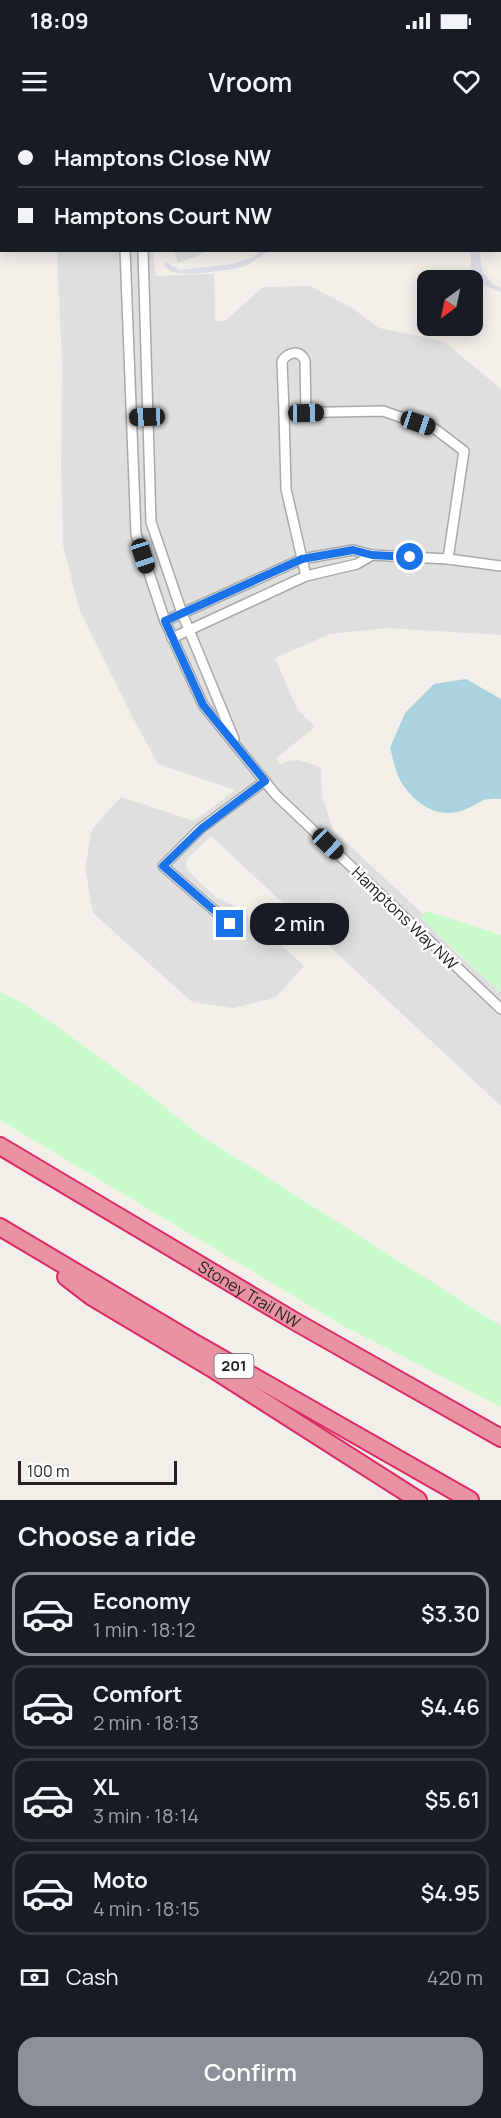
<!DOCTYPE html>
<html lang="en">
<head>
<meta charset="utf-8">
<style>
  body { margin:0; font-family:Manrope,sans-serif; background:#20242c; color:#f1f3f6; height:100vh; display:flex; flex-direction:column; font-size:22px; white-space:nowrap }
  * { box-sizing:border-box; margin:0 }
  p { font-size:20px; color:#9ea1a6 }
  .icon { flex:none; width:33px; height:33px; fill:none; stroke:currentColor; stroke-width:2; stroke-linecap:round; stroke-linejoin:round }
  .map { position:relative; height:1380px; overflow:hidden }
  .drawer { display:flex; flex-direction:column; background:#171b24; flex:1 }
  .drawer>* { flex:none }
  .top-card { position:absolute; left:0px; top:0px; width:501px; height:132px; box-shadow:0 3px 15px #0003; display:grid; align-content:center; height:132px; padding:0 18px; background:#171b24 }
  .needle { width:39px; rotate:213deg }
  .controls { position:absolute; left:417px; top:150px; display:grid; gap:12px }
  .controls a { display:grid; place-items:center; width:66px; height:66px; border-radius:12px; background:#171b24; box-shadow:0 3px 15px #0003; font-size:30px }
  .scale { position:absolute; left:18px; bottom:15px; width:159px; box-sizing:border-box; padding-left:6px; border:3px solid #222; border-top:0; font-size:16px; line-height:21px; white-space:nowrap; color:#222; -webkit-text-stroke:4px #fff; paint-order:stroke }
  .end { position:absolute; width:27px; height:27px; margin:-14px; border:8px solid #1a73e8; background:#fff; box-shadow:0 0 0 3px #fff }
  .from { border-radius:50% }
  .bubble { position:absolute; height:42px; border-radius:18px; background:#171b24; box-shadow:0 3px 15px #0003; font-size:20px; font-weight:600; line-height:42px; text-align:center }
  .car { position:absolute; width:18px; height:36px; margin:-18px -9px; border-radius:8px; box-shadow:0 0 4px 2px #0007; background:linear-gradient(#222 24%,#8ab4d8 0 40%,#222 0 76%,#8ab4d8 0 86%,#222 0) }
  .top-card b { display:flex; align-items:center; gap:21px; height:57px; font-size:22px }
  .top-card b+b { border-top:2px solid #363941 }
  .top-card i { width:15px; height:15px; background:#f1f3f6 }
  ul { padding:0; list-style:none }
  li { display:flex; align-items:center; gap:18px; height:84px; margin:0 12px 9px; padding:0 6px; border:3px solid #363941; border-radius:18px }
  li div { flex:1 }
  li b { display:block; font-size:22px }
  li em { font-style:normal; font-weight:600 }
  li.selected { border-color:#8c9099 }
  li>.icon { width:54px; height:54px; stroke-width:1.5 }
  h2 { padding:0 18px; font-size:27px; line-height:72px }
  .pay { display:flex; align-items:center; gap:15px; height:66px; padding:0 18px; font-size:22px }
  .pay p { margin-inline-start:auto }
  .button { display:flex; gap:12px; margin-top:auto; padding:12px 18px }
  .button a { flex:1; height:69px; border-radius:18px; background:#8c9099; color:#fff; font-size:24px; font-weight:600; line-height:69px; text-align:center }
  .status { display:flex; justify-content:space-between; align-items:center; height:42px; padding:0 30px; background:#171b24; direction:ltr }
  .status svg { height:16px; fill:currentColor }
  header { display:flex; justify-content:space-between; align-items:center; height:78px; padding:0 18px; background:#171b24; font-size:27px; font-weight:600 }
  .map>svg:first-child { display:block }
  .residential { fill:#e0dfdf }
  .park { fill:#c8facc }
  .plaza { fill:#dddde8 }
  .water { fill:#aad3df }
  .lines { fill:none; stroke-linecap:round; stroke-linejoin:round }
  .minor-casing { stroke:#a9a9a9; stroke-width:12 }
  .tertiary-casing { stroke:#a9a9a9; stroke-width:14 }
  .motorway-casing { stroke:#dc2a67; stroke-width:20 }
  .minor { stroke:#fff; stroke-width:9 }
  .tertiary { stroke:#fff; stroke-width:10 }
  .motorway { stroke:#e892a2; stroke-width:16 }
  .route { stroke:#1a73e8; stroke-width:8 }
  .labels { text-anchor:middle; stroke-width:5; stroke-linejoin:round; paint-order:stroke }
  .shield { fill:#fff; stroke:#646464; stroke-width:1.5 }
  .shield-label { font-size:15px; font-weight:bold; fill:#222 }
  .street-label { font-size:16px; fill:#222; stroke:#fff }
</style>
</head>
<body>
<div class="status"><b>18:09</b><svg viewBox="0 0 49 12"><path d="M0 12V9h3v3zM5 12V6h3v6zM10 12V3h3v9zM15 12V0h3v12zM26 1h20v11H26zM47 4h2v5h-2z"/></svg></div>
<header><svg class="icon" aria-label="menu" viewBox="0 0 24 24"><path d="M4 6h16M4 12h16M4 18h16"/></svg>Vroom<svg class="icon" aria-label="heart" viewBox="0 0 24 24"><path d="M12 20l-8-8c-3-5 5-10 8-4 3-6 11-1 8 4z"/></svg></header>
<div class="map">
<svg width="501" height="1380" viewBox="0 0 501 1380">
  <rect width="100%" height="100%" fill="#f2efe9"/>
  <g class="residential">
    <polygon points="31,0 264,0 262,2"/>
    <polygon points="364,0 501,0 501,94 500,2"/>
    <polygon points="174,130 209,130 209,131 178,143"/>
    <polygon points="57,131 153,131 156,156 214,154 215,201 225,201 263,167 310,166 352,188 379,208 443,221 501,269 501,515 387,508 330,514 275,538 297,589 315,607 276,638 280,645 288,641 299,640 321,647 322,676 333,710 424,795 422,799 461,837 501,873 501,986 211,716 189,737 186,743 188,751 217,778 246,791 250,806 268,813 304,846 275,878 233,888 192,882 93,793 85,748 92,709 121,677 194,701 235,670 158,644 132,596 79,489 63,425 61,347 62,243"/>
  </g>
  <g class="park">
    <polygon points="264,0 364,0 365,1 262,1"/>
    <polygon points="427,791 501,815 501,873 422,799"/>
    <path d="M0,872C24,881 45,898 66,913C110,945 153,976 194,1011L501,1206V1287L342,1205L0,1000Z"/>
  </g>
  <g class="plaza">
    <polygon points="259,131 269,131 246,146 233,149 194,154 177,153 170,151 164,146 165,142 180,150 232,144 254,137"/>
    <polygon points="471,131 479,131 483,152 492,164 501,168 501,172 484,165 474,153 471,147"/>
  </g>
  <path class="water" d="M466,559L501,579V679C479,678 484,682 466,689C439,701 414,684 400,660C395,650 393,638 390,628L405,593L434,564Z"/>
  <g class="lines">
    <g class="minor-casing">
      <g id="minor">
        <polyline points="98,0 98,2"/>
        <polyline points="117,0 117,2"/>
        <polyline points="435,0 436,2"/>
        <polyline points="458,2 459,0"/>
        <polyline points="125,130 136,414 165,501 203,585 276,675 501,889"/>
        <polyline points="143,130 151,402 182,493 234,619"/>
        <path d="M284,293L282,241C288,232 300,229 305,241L306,293"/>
        <polyline points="448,439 501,446"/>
        <polyline points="165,501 302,439 353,430 372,435 448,439 464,331 435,309 383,291 284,293 286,369 306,456"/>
        <polyline points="172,518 306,456 357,444 372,435"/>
        <polyline points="230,804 163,746 200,709 265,661"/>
      </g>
    </g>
    <g class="tertiary-casing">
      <g id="tertiary">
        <polyline points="244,2 246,0"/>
        <polyline points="0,77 2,77"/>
      </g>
    </g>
    <g class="motorway-casing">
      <g id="motorway">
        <path id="s1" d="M0,1026L296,1202L501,1318"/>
        <polyline points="0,1107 193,1222 470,1380"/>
        <polyline points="66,1157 92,1177 216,1251 418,1380"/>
      </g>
    </g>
    <use href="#minor" class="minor"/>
    <use href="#tertiary" class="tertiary"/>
    <use href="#motorway" class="motorway"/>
  </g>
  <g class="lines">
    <polyline class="route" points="230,804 163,746 201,709 265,661 203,585 165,501 302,439 353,430 372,435 410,437"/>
  </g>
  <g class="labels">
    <rect class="shield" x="214.5" y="1234" width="39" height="24" rx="4.5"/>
    <g class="shield-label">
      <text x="234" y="1251">201</text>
    </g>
    <g class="street-label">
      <text transform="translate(405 798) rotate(44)" y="6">Hamptons Way NW</text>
      <text dy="6" stroke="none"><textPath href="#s1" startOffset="290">Stoney Trail NW</textPath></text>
    </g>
  </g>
</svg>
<div class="controls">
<a><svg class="needle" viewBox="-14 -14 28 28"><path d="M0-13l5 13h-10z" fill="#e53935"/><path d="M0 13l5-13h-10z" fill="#9ea1a6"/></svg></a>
</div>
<div class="scale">100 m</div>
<i class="end from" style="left:410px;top:437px"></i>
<i class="end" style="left:230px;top:804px"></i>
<div class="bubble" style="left:250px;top:783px;width:99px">2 min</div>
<i class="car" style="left:306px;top:293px;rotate:89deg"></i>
<i class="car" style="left:147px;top:297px;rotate:268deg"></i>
<i class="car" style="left:418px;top:303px;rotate:109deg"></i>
<i class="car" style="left:143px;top:436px;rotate:162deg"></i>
<i class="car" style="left:328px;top:724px;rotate:134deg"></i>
<div class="top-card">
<b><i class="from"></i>Hamptons Close NW</b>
<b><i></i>Hamptons Court NW</b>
</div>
</div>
<section class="drawer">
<h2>Choose a ride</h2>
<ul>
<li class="selected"><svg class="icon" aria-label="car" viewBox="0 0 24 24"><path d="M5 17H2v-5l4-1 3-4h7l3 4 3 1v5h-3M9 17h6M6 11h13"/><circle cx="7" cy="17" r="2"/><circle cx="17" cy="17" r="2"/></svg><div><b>Economy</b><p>1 min · 18:12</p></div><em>$3.30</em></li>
<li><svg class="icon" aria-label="car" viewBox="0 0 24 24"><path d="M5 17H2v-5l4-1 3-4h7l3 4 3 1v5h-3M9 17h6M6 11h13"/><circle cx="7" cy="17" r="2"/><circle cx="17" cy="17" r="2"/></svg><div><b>Comfort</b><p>2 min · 18:13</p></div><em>$4.46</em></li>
<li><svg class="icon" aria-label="car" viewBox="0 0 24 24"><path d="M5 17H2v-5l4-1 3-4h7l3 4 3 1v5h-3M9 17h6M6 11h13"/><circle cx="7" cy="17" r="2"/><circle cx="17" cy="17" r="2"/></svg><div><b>XL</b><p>3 min · 18:14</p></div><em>$5.61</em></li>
<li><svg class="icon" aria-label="car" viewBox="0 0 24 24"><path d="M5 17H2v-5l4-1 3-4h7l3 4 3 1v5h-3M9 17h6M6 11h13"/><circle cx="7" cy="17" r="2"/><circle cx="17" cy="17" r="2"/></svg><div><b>Moto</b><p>4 min · 18:15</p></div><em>$4.95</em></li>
</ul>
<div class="pay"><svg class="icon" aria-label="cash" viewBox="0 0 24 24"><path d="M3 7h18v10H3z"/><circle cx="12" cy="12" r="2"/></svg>Cash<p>420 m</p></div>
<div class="button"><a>Confirm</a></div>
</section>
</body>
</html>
